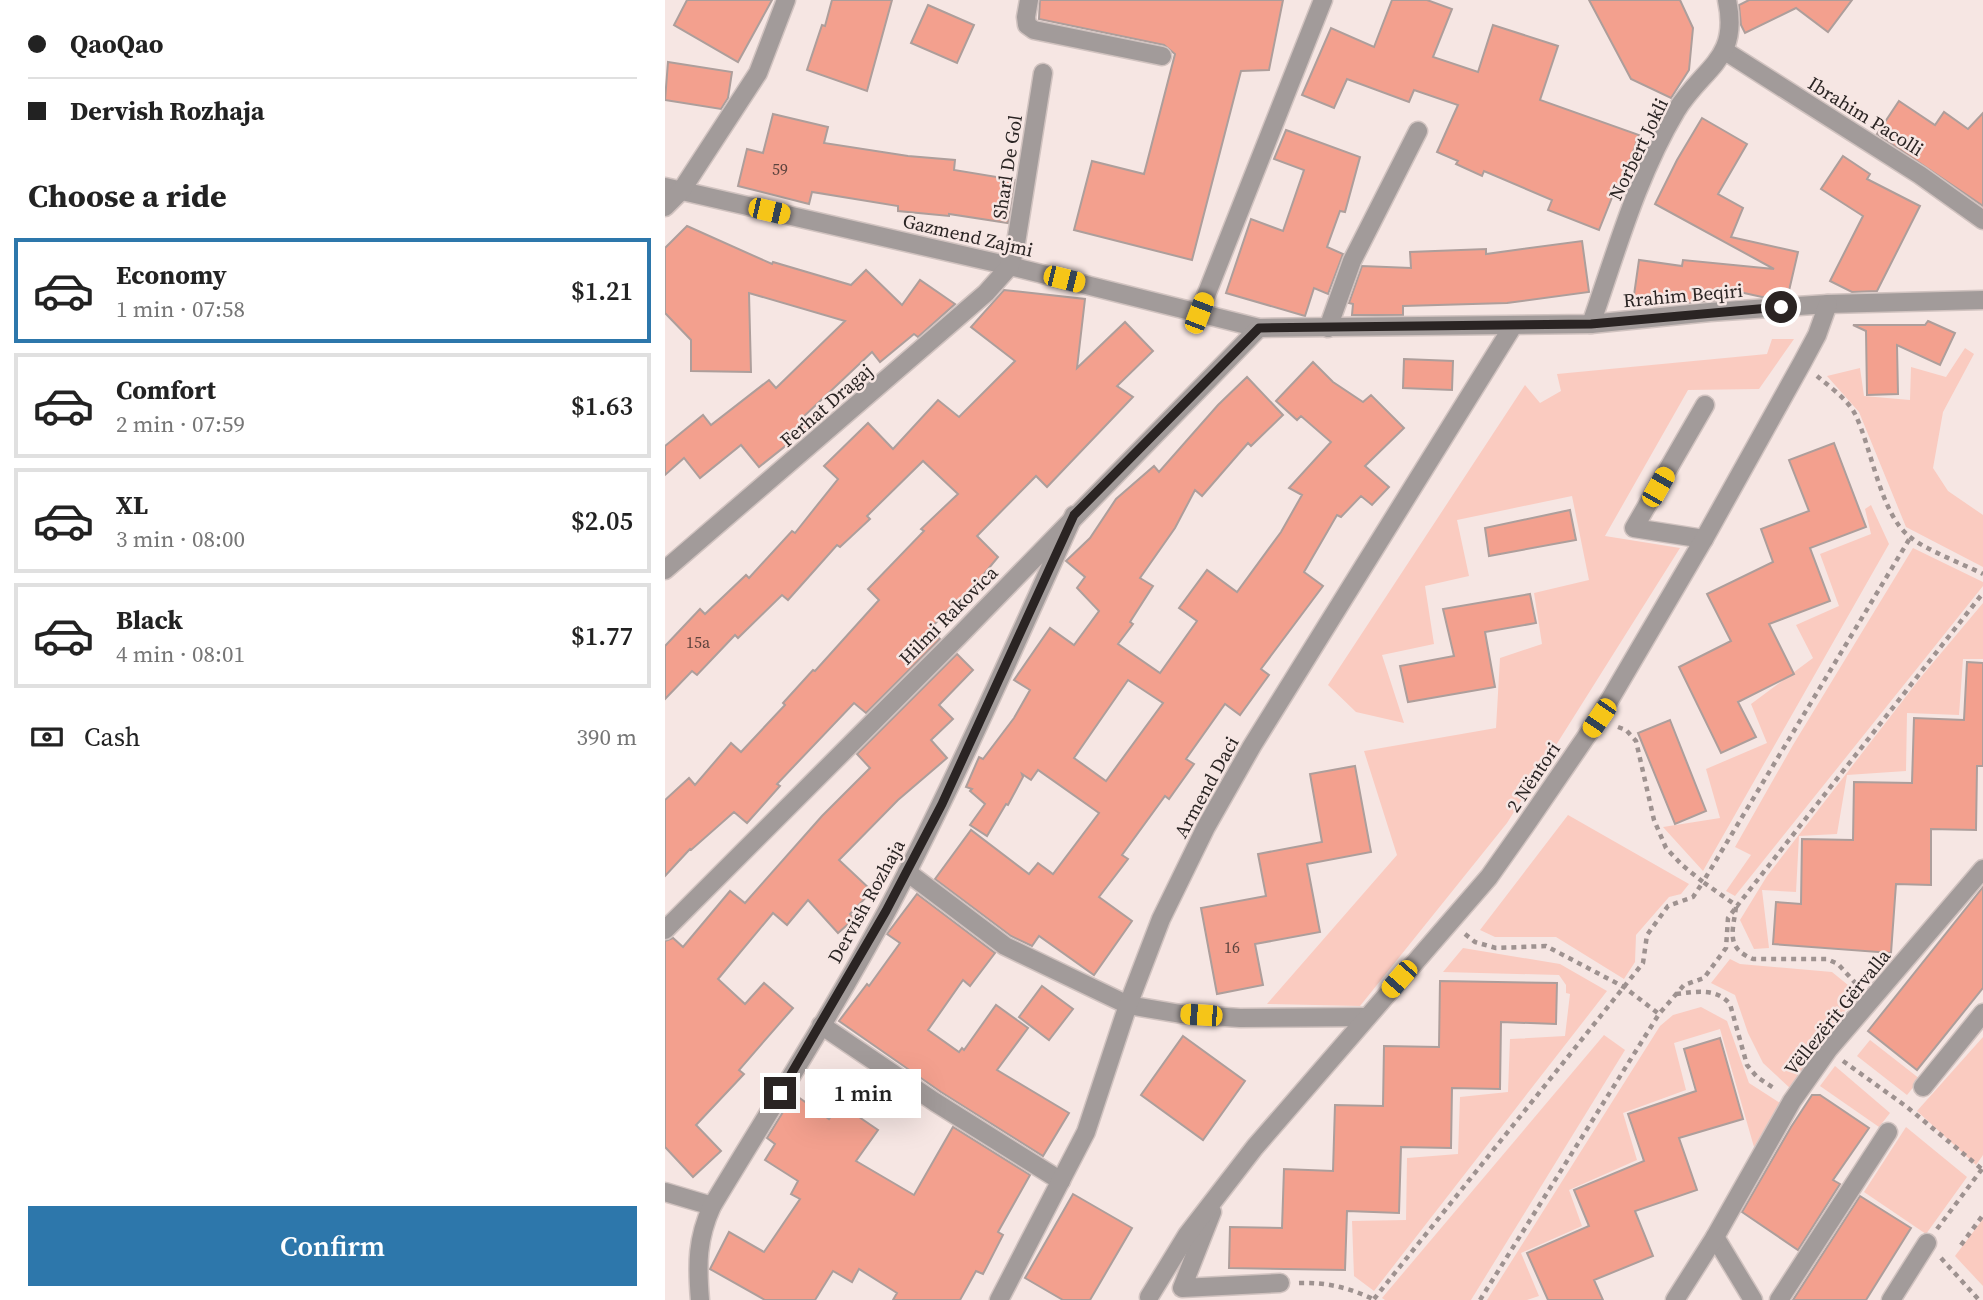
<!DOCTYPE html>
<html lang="en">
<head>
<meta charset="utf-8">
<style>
  body { margin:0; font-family:"Source Serif 4",serif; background:#f2f2f2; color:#222; height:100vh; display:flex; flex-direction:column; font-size:26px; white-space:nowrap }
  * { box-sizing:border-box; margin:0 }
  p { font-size:23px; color:#767676 }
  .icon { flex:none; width:38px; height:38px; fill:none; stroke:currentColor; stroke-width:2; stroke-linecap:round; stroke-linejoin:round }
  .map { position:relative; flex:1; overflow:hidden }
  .panel { display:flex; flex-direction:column; background:#fff; width:665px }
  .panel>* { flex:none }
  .hud { display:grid; align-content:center; height:154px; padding:0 28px; background:#fff }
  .end { position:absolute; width:32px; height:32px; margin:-16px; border:9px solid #2a2423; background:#fff; box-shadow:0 0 0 4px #fff }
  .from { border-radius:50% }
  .bubble { position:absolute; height:49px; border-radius:0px; background:#fff; box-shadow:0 7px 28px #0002; font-size:23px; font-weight:600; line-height:49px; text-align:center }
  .car { position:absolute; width:21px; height:42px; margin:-21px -10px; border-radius:9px; box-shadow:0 0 5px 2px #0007; background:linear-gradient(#f5c518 24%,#345 0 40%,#f5c518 0 76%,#345 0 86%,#f5c518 0) }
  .hud b { display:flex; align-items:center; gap:24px; height:66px; font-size:26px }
  .hud b+b { border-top:2px solid #e0e0e0 }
  .hud i { width:18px; height:18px; background:#222 }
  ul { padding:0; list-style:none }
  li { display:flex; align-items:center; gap:21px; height:105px; margin:0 14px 10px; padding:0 14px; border:4px solid #e0e0e0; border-radius:0px }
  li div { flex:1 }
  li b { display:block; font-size:26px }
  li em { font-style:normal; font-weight:600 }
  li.on { border-color:#2d77ab }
  li>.icon { width:63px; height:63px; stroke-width:1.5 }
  h2 { padding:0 28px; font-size:32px; line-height:84px }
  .pay { display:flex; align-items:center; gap:18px; height:77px; padding:0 28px; font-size:26px }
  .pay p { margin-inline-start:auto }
  .cta { display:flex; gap:14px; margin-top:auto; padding:14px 28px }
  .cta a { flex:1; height:80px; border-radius:0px; background:#2d77ab; color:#fff; font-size:28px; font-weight:600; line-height:80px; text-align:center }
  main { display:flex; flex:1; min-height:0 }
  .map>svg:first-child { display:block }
  .green { fill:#facbc0 }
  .building { fill:#f3a08e; stroke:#ad9e9b; stroke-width:2; fill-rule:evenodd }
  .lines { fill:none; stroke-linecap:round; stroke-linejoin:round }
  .minor-casing { stroke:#d1c3c0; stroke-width:21 }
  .path { stroke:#9e9290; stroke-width:4.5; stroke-dasharray:5 5; stroke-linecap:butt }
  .minor { stroke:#a29b9a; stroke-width:18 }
  .route { stroke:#2a2423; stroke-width:9 }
  .labels { text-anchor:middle; stroke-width:5; stroke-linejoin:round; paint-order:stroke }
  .number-label { font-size:16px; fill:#5c433e }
  .street-label { font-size:19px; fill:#2a2423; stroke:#f6e6e3 }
</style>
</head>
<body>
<main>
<section class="panel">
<div class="hud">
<b><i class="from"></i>QaoQao</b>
<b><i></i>Dervish Rozhaja</b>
</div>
<h2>Choose a ride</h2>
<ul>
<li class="on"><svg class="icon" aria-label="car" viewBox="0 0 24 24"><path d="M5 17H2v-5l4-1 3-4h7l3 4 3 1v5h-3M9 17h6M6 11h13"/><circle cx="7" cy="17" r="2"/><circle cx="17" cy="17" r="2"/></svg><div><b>Economy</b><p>1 min · 07:58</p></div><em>$1.21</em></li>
<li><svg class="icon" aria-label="car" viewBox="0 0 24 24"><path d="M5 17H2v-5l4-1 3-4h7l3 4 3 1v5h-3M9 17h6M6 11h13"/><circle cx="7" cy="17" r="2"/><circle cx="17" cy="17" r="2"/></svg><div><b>Comfort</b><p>2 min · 07:59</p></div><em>$1.63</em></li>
<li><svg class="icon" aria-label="car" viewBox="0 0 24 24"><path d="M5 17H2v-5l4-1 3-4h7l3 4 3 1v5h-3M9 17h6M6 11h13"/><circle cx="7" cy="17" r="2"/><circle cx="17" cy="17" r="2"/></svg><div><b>XL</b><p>3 min · 08:00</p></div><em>$2.05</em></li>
<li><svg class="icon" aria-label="car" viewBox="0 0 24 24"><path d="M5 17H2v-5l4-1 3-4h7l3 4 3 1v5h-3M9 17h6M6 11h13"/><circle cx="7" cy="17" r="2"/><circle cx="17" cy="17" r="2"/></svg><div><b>Black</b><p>4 min · 08:01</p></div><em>$1.77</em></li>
</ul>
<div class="pay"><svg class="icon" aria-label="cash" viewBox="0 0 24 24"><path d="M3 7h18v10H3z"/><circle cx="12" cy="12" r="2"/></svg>Cash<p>390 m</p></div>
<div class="cta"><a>Confirm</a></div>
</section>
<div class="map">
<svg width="1318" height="1300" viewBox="0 0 1318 1300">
  <rect width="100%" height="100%" fill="#f6e6e3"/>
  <g class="green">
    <polygon points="1107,339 1129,339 1094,389 1023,390 940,536 1015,548 842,823 695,1006 602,1004 732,855 699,751 831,728 835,658 877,644 869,593 924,580 907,496 792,520 804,576 760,586 769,644 717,655 739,723 691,712 663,685 860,385 875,403 896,391 892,374 1102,354"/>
    <polygon points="1300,348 1309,354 1278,412 1268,468 1283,491 1318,515 1318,567 1241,527 1194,412 1162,376 1195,368 1199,396 1245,400 1246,367 1281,377"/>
    <polygon points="1206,505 1224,544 1038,871 998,827 1055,818 1041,769 1102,743 1086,704 1148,658 1131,625 1174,606 1155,554 1206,534 1200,509"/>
    <polygon points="1248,548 1318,582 1318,586 1070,896 1061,891 1086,855 1070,847 1128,745"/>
    <polygon points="1318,603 1318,659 1298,659 1294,715 1242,713 1241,771 1182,775 1172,834 1134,836 1131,892 1097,890 1104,948 1089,949 1075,920 1102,876 1256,677"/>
    <polygon points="903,815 1024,884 1016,894 1004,897 971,935 970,962 959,979 891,937 830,937 815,930"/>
    <polygon points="798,948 895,964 942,991 709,1291 689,1276 687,1221 741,1220 742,1158 793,1154 795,1097 843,1092 845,1039 900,1036 905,994 901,993 901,985 894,975 778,972"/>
    <polygon points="1065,959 1075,964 1167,972 1194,994 1184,1005 1127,1090 1098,1063 1083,1033 1070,995 1046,983"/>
    <polygon points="1036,1007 1062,1021 1084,1083 1115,1103 1089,1147 1055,1029 1009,1043 1021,1090 958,1113 972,1160 904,1190 917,1226 856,1253 874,1296 862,1300 822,1300 995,1026 1008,1015"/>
    <polygon points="939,1035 960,1050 806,1300 720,1300 717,1298"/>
    <polygon points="1318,1037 1318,1155 1311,1165 1252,1111"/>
    <polygon points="1205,1040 1255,1079 1242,1095 1192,1056"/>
    <polygon points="1170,1066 1225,1113 1214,1127 1155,1086"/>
    <polygon points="1241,1127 1302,1177 1261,1234 1199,1192"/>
    <polygon points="1318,1219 1318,1286 1290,1256"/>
  </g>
  <g class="building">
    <polygon points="22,0 107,0 73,62 9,25"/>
    <polygon points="167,0 227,0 202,91 142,70 157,25 160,26"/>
    <polygon points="375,0 618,0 604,70 576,71 527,260 409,230 427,161 479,174 510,54 499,45 374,19"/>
    <polygon points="727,0 762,0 787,9 768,57 813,72 828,25 893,46 875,100 974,135 956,186 952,185 934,230 883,210 887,200 819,171 817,176 791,164 793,161 772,152 793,105 749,90 744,102 682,79 669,108 637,95 666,28 709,47"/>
    <polygon points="924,0 1015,0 1028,28 1024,70 1006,98 966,79"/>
    <polygon points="1084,0 1187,0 1163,32 1131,8 1080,33 1076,25 1074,5"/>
    <polygon points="263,5 309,25 292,63 246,43"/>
    <polygon points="3,62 67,72 63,98 56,109 0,100"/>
    <polygon points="1234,101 1270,125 1279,112 1303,129 1318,113 1318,206 1212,134"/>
    <polygon points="108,114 163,127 159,143 243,156 290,160 289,170 350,180 343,223 284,214 284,216 233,211 233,206 147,192 144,204 73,186 82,149 98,153"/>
    <polygon points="1037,118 1082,144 1053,194 1078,208 1066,237 1133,252 1123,295 1097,297 1070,291 1069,299 994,306 968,302 974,260 1017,266 1018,260 1109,269 990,204 1012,160"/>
    <polygon points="621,130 695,157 680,212 675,211 662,247 678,254 663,294 649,288 640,316 561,293 586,219 618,231 639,170 609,159"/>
    <polygon points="1178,156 1205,174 1202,179 1255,206 1212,291 1187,292 1165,281 1198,216 1156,189"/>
    <polygon points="22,226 107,264 108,262 186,285 201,270 237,305 255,280 290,304 253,337 249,334 215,362 207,352 136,419 143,428 94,467 76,445 35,478 19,458 0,475 0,446 38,415 46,425 104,380 111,388 180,321 84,293 86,372 26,371 26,340 0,313 0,248"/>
    <polygon points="917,241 924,292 842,303 738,306 738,315 687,315 688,304 684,303 697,266 746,268 745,252 821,249 821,254"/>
    <polygon points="339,290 420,299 412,368 460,322 488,351 452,386 468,397 382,487 371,476 312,536 333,557 296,602 292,600 265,629 275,639 201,713 189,703 112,784 115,786 82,823 69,812 26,850 25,849 0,876 0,800 24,778 30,785 66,743 76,752 120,705 118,703 148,670 150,671 214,600 203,589 259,531 256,529 293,494 258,461 202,516 205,519 175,547 172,545 123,600 117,595 73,638 70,635 32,675 27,671 0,699 0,646 35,609 40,614 81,575 84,578 127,531 130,533 173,479 159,466 203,423 228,449 273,400 294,417 350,361 306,327"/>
    <polygon points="1263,321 1290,333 1275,365 1232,345 1233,394 1202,395 1201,331 1188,325 1260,325"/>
    <polygon points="739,359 788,361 787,390 738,388"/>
    <path d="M648,362L668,382L698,402L706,395L739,428L700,466L724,487L707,505L696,496L676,517L672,515L639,572L658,586L596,669L604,675L575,715L560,704L521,759L529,764L504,799L500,796L457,855L463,859L434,897L467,921L429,975L374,936L367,946L346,936L270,879L306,830L364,874L373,863L388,874L434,813L373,770L366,780L357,774L358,777L343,805L341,804L322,836L305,825L320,804L305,791L307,789L301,787L314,757L318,759L349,718L365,690L349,680L385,628L409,645L434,611L412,588L420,577L401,561L425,538L451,499L489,466L494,472L553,405L582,377L618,415L586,446L583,443L537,496L530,490L510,528L475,578L488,586L465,622L468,624L453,644L495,673L532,621L514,608L542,570L572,592L616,532L637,495L624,488L666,442L636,416L632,420L611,401ZM463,680L498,703L441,781L409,758Z"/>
    <polygon points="1169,443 1201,527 1145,548 1165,601 1104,624 1129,674 1073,702 1091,737 1056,753 1014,667 1066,641 1042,594 1108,562 1096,529 1144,511 1124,460"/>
    <polygon points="905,510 911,540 824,556 820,528"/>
    <polygon points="865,594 871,623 820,632 830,687 743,702 735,666 789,656 778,609"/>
    <polygon points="292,654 308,670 274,705 288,719 266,740 282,758 233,800 174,860 207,891 185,914 189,919 173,933 143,900 122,925 108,913 53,979 80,1004 99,983 128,1008 74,1070 79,1074 31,1125 56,1151 28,1177 0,1147 0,941 8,938 18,947 65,891 80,903 157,816 205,768 192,754"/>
    <polygon points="1302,662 1318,663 1318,766 1312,766 1311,830 1266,829 1266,885 1231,884 1226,953 1108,944 1111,902 1136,904 1137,839 1188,840 1189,782 1247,783 1249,718 1299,720"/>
    <polygon points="1005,720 1041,811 1010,824 973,733"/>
    <polygon points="690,766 706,852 642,864 655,932 590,944 598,985 552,994 536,908 601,896 593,854 657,842 645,774"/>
    <polygon points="1318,887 1318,988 1252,1070 1203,1031"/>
    <polygon points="252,894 330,953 305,986 298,980 263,1030 294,1052 297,1048 299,1050 331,1005 363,1028 332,1070 404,1113 378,1156 276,1092 174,1021 202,984 204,986 235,943 222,934"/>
    <polygon points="775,981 892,983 891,1024 836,1022 835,1089 787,1088 786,1148 736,1147 734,1213 682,1211 680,1270 564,1268 565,1227 617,1228 619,1169 668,1171 670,1105 718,1106 719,1046 774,1047"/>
    <polygon points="377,986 408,1009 384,1040 354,1017"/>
    <polygon points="518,1036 580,1081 538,1140 476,1095"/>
    <polygon points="1055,1038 1078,1119 1014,1138 1032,1190 970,1211 988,1256 929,1280 938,1300 883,1300 862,1253 924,1226 909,1190 979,1161 963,1114 1031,1091 1019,1049"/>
    <polygon points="129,1094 164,1119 175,1104 213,1130 191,1161 249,1195 288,1127 365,1175 333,1232 338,1235 318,1274 311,1271 295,1300 228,1300 232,1293 194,1269 187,1282 168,1271 150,1300 100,1300 45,1269 64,1232 99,1252 135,1199 126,1194 133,1181 100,1160 110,1144 102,1138"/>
    <polygon points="1147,1095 1155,1095 1204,1128 1168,1180 1175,1184 1133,1250 1077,1212 1126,1127"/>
    <polygon points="408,1194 467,1228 425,1300 398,1300 360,1278"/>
    <polygon points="1195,1196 1246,1228 1201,1300 1128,1300"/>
  </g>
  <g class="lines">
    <g class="minor-casing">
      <g id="minor">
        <polyline points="364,0 361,17 362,25 369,30 497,56"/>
        <polyline points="1060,51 1255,175 1318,220"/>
        <polyline points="0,187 345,266 594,328 926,324 1045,312 1163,304 1318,300"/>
        <polyline points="0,207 16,191 93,73 121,0"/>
        <polyline points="534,313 658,0"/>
        <path d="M926,324C951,253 972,176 1011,111C1038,67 1075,60 1062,0"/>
        <polyline points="663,328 687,261 753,131"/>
        <polyline points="1039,539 969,528 1040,405"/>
        <polyline points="0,570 321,293 345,266 350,249 378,73"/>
        <polyline points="242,872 340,946 463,1005 516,1014 575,1018 701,1017"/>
        <polyline points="0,930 293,637 594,328"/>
        <polyline points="156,1025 270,1102 396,1181"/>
        <polyline points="1258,1087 1318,1013"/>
        <polyline points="0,1192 47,1206"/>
        <polyline points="547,1212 517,1288 615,1283"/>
        <polyline points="1050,1237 1088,1300"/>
        <polyline points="484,1297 522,1235 590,1147 824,877 860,826 934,718 1039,539 1137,363 1152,335 1163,304"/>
        <path d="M35,1300C32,1264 32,1239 47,1206C106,1108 169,1010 223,909C291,780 349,647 409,515"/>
        <polyline points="334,1300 421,1132 463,1005 496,919 541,827 587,746 848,326"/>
        <polyline points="1010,1300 1050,1237 1127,1101 1163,1050 1318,869"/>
        <polyline points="1114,1300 1223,1132"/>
        <polyline points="1226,1300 1262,1243"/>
      </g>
    </g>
    <g class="path">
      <path d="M1152,376C1165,387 1182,399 1190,414C1207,448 1215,514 1245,537C1261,550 1298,564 1318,574"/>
      <polyline points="953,727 961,730 971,741 989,820 1001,848 1017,865 1038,882 1245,538"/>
      <path d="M1071,907C1068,931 1060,948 1088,959H1162L1173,964L1194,987"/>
      <polyline points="800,934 810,942 831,948 881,946 959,987 994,1014"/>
      <path d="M1011,994C1031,992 1050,987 1065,1004L1082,1065L1092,1077L1110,1089"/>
      <polyline points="1178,1061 1242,1107 1318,1170"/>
      <polyline points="1272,1229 1317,1169"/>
      <polyline points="1296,1245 1318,1215"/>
      <polyline points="1276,1258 1314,1300"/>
      <path d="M634,1283C662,1282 685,1288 710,1300"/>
      <polyline points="709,1299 978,963 982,935 1003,906 1028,897 1038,882 1072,906 1318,593"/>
      <polyline points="815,1300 994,1014 1019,985 1039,978 1061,948 1063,918 1072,906"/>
    </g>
    <use href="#minor" class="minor"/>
  </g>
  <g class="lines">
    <polyline class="route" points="115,1093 221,911 277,804 409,515 594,328 926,324 1116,307"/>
  </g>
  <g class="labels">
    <g class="number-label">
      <text x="115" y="175">59</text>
      <text x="33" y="648">15a</text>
      <text x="567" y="953">16</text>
    </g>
    <g class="street-label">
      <text transform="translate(1201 116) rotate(32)" y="7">Ibrahim Pacolli</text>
      <text transform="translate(973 149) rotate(-64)" y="7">Norbert Jokli</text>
      <text transform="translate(342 167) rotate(-81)" y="7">Sharl De Gol</text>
      <text transform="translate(303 235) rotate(13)" y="7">Gazmend Zajmi</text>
      <text transform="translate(1018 295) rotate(-5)" y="7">Rrahim Beqiri</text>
      <text transform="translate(161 405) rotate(-41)" y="7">Ferhat Dragaj</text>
      <text transform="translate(283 615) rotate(-45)" y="7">Hilmi Rakovica</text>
      <text transform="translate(868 777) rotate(-56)" y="7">2 Nëntori</text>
      <text transform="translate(541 787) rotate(-61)" y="7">Armend Daci</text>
      <text transform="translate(201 901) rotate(-61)" y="7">Dervish Rozhaja</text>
      <text transform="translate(1172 1012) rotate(-51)" y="7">Vëllezërit Gërvalla</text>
    </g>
  </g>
</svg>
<i class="end from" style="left:1116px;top:307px"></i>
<i class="end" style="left:115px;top:1093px"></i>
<div class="bubble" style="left:140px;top:1069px;width:116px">1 min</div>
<i class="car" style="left:104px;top:211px;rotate:103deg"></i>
<i class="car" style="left:399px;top:279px;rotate:104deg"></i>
<i class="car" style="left:534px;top:313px;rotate:21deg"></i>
<i class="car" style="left:993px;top:487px;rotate:30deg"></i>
<i class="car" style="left:934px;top:718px;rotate:214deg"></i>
<i class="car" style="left:734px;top:979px;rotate:221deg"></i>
<i class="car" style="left:536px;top:1015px;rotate:274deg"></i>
</div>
</main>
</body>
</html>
